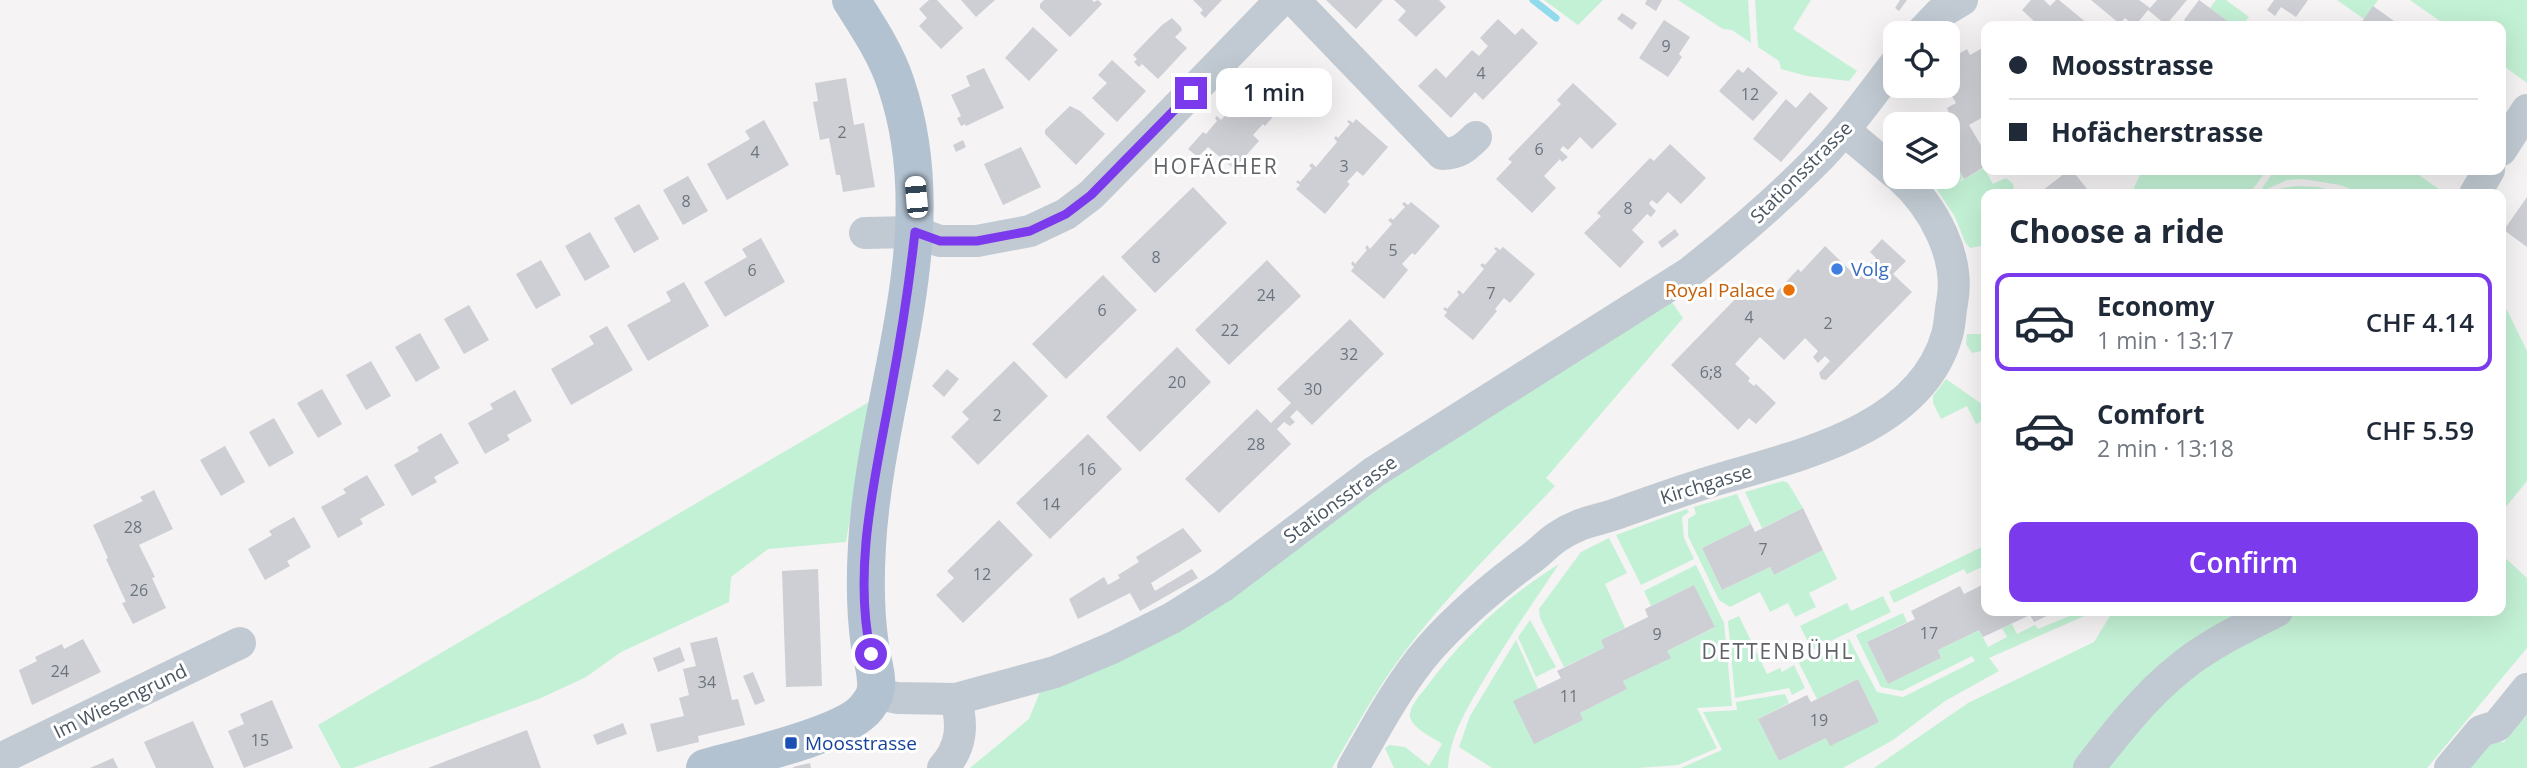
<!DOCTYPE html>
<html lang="en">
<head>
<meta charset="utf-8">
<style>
  body { margin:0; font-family:"Open Sans",sans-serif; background:#f2f2f3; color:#1f2937; height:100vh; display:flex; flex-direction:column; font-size:26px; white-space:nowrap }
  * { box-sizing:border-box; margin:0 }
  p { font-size:23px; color:#747a83 }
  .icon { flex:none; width:38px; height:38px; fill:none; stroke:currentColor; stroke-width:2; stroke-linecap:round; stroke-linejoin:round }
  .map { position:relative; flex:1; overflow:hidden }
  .side { position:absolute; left:1981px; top:189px; width:525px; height:427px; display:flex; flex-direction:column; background:#fff; border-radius:14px; box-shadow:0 7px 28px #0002 }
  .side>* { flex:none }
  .banner { position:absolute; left:1981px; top:21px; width:525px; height:154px; border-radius:14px; box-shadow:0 7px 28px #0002; display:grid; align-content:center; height:154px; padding:0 28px; background:#fff }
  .fabs { position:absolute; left:1883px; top:21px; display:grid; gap:14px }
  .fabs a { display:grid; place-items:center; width:77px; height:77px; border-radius:14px; background:#fff; box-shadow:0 7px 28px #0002; font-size:35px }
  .end { position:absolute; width:32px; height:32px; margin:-16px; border:9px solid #7c3aed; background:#fff; box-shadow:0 0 0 4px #fff }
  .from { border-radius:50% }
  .bubble { position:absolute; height:49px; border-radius:14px; background:#fff; box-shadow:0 7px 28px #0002; font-size:23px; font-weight:600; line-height:49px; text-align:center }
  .car { position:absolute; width:21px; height:42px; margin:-21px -10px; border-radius:9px; box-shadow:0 0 5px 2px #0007; background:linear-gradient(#fff 24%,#345 0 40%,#fff 0 76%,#345 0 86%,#fff 0) }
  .banner b { display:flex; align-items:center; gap:24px; height:66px; font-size:26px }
  .banner b+b { border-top:2px solid #e0e1e3 }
  .banner i { width:18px; height:18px; background:#1f2937 }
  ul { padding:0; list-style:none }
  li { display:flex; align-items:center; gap:21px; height:98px; margin:0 14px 10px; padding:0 14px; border:4px solid transparent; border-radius:14px }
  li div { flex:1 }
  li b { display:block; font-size:26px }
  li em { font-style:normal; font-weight:600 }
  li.active { border-color:#7c3aed }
  li>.icon { width:63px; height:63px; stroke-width:1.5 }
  h2 { padding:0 28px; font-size:32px; line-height:84px }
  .button { display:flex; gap:14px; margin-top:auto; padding:14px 28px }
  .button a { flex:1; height:80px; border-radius:14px; background:#7c3aed; color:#fff; font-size:28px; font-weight:600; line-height:80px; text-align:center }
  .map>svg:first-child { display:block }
  .green { fill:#c3f1d5 }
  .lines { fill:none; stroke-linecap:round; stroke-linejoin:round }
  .stream { stroke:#90daee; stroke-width:7 }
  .building { fill:#cdcfd5 }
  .minor { stroke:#c1cad2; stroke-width:32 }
  .major { stroke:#b3c2d1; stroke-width:38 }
  .route { stroke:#7c3aed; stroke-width:9 }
  .shop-dot { fill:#3f7fe0; stroke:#fff; stroke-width:2.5 }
  .food-dot { fill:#e8710a; stroke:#fff; stroke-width:2.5 }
  .transit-dot { fill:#1a4fb4; stroke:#fff; stroke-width:2.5 }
  .labels { text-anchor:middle; stroke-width:6; stroke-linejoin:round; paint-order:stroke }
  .number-label { font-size:16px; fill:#6b747e }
  .street-label { font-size:19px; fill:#4a5661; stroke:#fff }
  .shop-label { font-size:19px; fill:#366cbe; stroke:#fff; text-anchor:start }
  .food-label { font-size:19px; fill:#c56008; stroke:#fff; text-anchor:end }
  .transit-label { font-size:19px; fill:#164399; stroke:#fff; text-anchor:start }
  .neighbourhood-label { font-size:21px; letter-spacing:2px; fill:#5f6368; stroke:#fff }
</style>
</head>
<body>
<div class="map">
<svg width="2527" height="768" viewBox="0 0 2527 768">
  <rect width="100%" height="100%" fill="#f5f3f3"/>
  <g class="green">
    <polygon points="1544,0 1603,0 1578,25"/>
    <polygon points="1678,0 1748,0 1751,43 1732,30 1723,29"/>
    <polygon points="1755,0 1811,0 1793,29 1857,71 1849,81 1807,76 1781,69 1779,61 1758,47"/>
    <polygon points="2216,0 2226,0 2249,17 2241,26 2234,26 2210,8"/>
    <polygon points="2337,0 2378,0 2364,19"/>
    <polygon points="2410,0 2527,0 2527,83 2501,64 2501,26 2447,26"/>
    <polygon points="1948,155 1953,168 1957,166 1963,178 1959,182 1984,168 1993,184 2006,178 2013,184 2015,194 1986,194 1986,208 1984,209 1986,245 1970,248 1965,242 1955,217 1929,177 1948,177"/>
    <polygon points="2142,170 2267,170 2249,194 2137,194 2134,188"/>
    <polygon points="2275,170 2385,170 2416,173 2443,192 2441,194 2365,194 2340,185 2303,179 2287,180 2265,190 2262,188"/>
    <polygon points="2297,186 2318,187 2347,194 2270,194 2282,188"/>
    <path d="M1671,301L1683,318L1546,478L1555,486C1502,542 1445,596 1400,658C1374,693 1354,731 1332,768H970L1029,719L1040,692L1356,500Z"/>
    <polygon points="2501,302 2505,306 2527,351 2527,481 2501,513"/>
    <polygon points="1967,334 1986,334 1986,350 1972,353 1966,344"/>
    <polygon points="1946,379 1986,407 1986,419 1976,424 1967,406 1941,419 1933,403 1933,396"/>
    <polygon points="869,402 846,542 768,549 731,577 729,602 621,652 586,677 541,698 353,768 341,768 318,725"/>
    <polygon points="1783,481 1788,483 1803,508 1762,528 1745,492"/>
    <polygon points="1737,494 1751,524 1702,548 1722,590 1770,567 1774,575 1823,550 1837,579 1809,593 1816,607 1795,617 1788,603 1770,612 1760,592 1730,607 1719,600 1688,536 1688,519 1696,514 1694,507"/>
    <polygon points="1687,509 1689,512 1682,517 1684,538 1694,559 1641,585 1616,535"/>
    <polygon points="1609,538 1627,573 1605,584 1625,628 1601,640 1604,648 1564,667 1540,618 1539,609 1581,552"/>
    <polygon points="1984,546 1986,565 1967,574 1964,569 1894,603 1889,592"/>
    <polygon points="2501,554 2527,578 2527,648 2427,768 2097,768 2142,712 2286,611 2501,611"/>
    <path d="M1559,564C1532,604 1506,642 1482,683C1466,710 1450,736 1448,768H1394L1385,748L1390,745L1405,747L1429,766L1442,744C1434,738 1413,729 1410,717C1409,707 1419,696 1425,689C1461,639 1506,597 1559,564Z"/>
    <polygon points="1696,565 1724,623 1732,706 1697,708 1717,748 1678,765 1637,768 1492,768 1459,747 1470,716 1516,640 1538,689 1583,720 1580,713 1627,689 1623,681 1670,658 1667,651 1714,628 1694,585 1651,606 1644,591"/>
    <polygon points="1883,596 1891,612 1812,650 1800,626 1847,603 1851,611"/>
    <polygon points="2081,611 2096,611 1989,658 1999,671 1945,701 1893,740 1843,768 1681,768 1722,750 1703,712 1737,710 1736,702 1785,694 1789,703 1758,719 1779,761 1826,738 1879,722 1858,679 1817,699 1799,663 1849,639 1877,692 1903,697 1975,661 1972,656 1902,691 1881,687 1856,635 1903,613 1907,622 1867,642 1888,684 1941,658 1938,650 1979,630 1988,647 2007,637 2002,628 2012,624 2017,634 2035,625 2038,629"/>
    <polygon points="2113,611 2264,611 2082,768 1874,768 1968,703 2094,642"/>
    <polygon points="1739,616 1767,674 1780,668 1782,672 1794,665 1805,688 1792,695 1789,688 1735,698 1728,621"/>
    <polygon points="1530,620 1556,667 1536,677 1518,637"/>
    <polygon points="2527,715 2527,768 2461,768 2484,742 2504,742"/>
  </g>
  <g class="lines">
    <polyline class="stream" points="1533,0 1556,18"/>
  </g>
  <g class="building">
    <polygon points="929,0 937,0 963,28 941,49 919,26 927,18 919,9"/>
    <polygon points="961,0 995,0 976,17"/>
    <polygon points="1044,0 1092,0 1094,2 1098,0 1102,4 1070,37 1040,8 1040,4"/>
    <polygon points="1193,0 1222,0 1205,18 1200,13 1203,10"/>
    <polygon points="1326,0 1383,0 1356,29"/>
    <polygon points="1394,0 1439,0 1446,7 1416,37 1398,20 1406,11"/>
    <polygon points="1647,0 1662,0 1656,11 1645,4"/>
    <polygon points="1900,0 1907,0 1899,11 1895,8"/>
    <polygon points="2031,0 2044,0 2050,6 2056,0 2059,0 2088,24 2032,26 2036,23 2022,10"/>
    <polygon points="2091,0 2139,0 2150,8 2157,0 2187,0 2166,25 2148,10 2135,26 2125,18 2120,24"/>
    <polygon points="2199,0 2210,8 2234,26 2192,26 2184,20"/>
    <polygon points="2274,0 2308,0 2296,17 2281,7 2275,16 2267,10"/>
    <polygon points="2373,6 2401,26 2359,26"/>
    <polygon points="1622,13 1637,23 1632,30 1617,19"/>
    <polygon points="1172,18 1181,27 1182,30 1175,37 1187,48 1158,79 1142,64 1139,67 1134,62 1137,59 1133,55 1162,25"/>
    <polygon points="1498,19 1515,35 1522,28 1538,43 1483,100 1475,92 1451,118 1418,86 1436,68 1446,78 1472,50 1479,56 1488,46 1480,38"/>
    <polygon points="1664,20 1690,37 1679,54 1682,57 1668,77 1639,58"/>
    <polygon points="1033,27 1058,50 1029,81 1005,58"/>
    <polygon points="1986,46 1986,122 1983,117 1969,125 1986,154 1986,166 1964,179 1957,166 1953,168 1948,155 1948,124 1929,124 1949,113 1947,108 1956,103 1946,86 1948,68 1951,66 1948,60 1967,49 1970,55"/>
    <polygon points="1112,60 1146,91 1117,122 1092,98 1107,83 1098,75"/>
    <polygon points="1748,67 1778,93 1753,121 1719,91 1738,69 1743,73"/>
    <polygon points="984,68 1004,108 966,126 965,124 961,126 957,118 961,116 951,95 970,86 966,76"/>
    <polygon points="1262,72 1290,97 1265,126 1263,124 1253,135 1259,141 1234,169 1208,147 1198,157 1188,149 1203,132 1206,134 1217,121 1215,118 1217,116 1221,120 1243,94 1239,91 1241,89 1243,91 1255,77 1252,75 1254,73 1259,76"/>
    <polygon points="846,78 854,125 864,123 875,187 843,192 840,175 836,175 829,138 820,140 813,102 818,101 815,83"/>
    <polygon points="1573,83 1617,124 1592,149 1580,137 1568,150 1563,146 1560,150 1568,157 1562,162 1560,159 1544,176 1556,188 1532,213 1496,179 1512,162 1508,159 1561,104 1557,100"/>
    <polygon points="1810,92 1828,108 1781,162 1753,139 1786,99 1796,108"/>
    <polygon points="1070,106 1080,111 1105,134 1076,165 1045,134 1045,130"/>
    <polygon points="1356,119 1388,147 1363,176 1357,171 1347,182 1350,184 1325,214 1296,189 1300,185 1296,182 1298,180 1300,182 1312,168 1309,166 1312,163 1316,167 1337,142 1334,138 1336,136 1338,138 1350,124 1347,122 1349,120 1353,123"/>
    <polygon points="764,120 789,165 727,200 707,164 750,139 745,131"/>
    <polygon points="963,140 966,147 956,152 953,145"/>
    <polygon points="1670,144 1706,178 1681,204 1668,192 1657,204 1652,200 1650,202 1649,204 1656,211 1651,217 1647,214 1632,230 1644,242 1620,268 1584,233 1601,216 1597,213 1650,158 1654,161"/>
    <polygon points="1021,147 1041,187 1003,205 984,164"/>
    <polygon points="2069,170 2072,170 2091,194 2038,194"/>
    <polygon points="688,176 708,211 683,225 663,190"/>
    <polygon points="1193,187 1227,223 1155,293 1121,257"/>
    <polygon points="2527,197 2527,247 2504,230"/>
    <polygon points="1404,202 1408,205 1411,202 1440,226 1415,255 1412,253 1402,264 1408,270 1384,299 1351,271 1354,267 1351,264 1353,261 1355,264 1367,250 1365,248 1367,245 1370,249 1392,224 1388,220 1391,218 1393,220 1405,207 1402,204"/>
    <polygon points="639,204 659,239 634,253 614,218"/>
    <polygon points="1675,229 1679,235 1662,248 1658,242"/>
    <polygon points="590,232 610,267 585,281 565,246"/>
    <polygon points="761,238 785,282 725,317 704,282 747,257 742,249"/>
    <polygon points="1882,239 1906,261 1893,274 1912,292 1826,380 1821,379 1819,373 1830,361 1825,356 1818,363 1813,357 1818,351 1805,338 1784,360 1760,337 1735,364 1750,378 1748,381 1754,386 1756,384 1776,403 1756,424 1749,418 1738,430 1671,365 1744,290 1756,301 1768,289 1774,295 1798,269 1801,272 1825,246 1857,277 1876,258 1870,252"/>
    <polygon points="1496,247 1500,250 1503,247 1535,274 1510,303 1504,298 1495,309 1497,311 1473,340 1444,316 1447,312 1443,309 1445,307 1447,309 1459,295 1457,292 1459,290 1463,294 1484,269 1480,265 1483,263 1485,265 1497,251 1494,249"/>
    <polygon points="541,260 561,295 536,309 516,274"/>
    <polygon points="1267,260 1301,296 1229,365 1195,330"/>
    <polygon points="1103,275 1137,310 1066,379 1032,344"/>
    <polygon points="684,282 709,326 648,361 627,325 671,301 666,292"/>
    <polygon points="469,305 489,340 464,354 444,319"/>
    <polygon points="1350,319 1384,354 1312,425 1297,410 1290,417 1295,422 1290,426 1284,422 1277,429 1291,444 1219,513 1185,479 1257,409 1271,423 1291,403 1277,389"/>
    <polygon points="607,326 633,370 571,405 551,369 594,344 589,336"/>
    <polygon points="420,333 440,368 416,382 395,347"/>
    <polygon points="1177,347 1211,382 1140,452 1106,417"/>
    <polygon points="371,361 391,396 366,410 346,375"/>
    <polygon points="1014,361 1048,396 978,465 951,437 969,419 962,412"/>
    <polygon points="947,369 959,379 944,397 932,386"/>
    <polygon points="322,389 342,424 318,438 297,403"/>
    <polygon points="515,390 532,421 507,435 510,440 485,454 468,423 493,409 490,404"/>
    <polygon points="274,418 294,453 269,467 249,432"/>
    <polygon points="441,433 459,463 434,477 437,482 412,496 394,465 419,451 417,447"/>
    <polygon points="1088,434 1122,469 1050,539 1016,503"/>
    <polygon points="225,446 245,482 221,496 200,460"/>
    <polygon points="367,475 385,505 360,519 363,524 338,538 321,507 346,493 343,489"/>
    <polygon points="154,490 173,529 139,545 155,577 152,578 166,608 133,624 122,603 126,602 106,559 108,558 93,525 143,501 140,497"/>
    <polygon points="1803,508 1823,550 1774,575 1770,567 1722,590 1702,548 1751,524 1755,532"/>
    <polygon points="294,517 311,547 287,561 290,566 265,580 248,549 272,535 269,531"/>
    <polygon points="999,520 1033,555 963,623 936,595 954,578 947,571"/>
    <polygon points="1183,528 1202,551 1151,583 1155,591 1192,569 1198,578 1140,611 1130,593 1078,619 1069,599 1104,577 1108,585 1120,578 1118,575 1139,562 1136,557"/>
    <polygon points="818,569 822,686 786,687 782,571"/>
    <polygon points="1986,583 1986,611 2057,611 2034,622 2030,615 1983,637 1979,630 1938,650 1941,658 1888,684 1867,642 1915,619 1911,611 1960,586 1964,594"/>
    <polygon points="1694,585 1715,627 1667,651 1671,658 1623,681 1627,689 1580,713 1583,720 1534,744 1513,701 1561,678 1557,671 1604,648 1601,640 1648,617 1645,609"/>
    <polygon points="717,637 732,700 738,699 745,725 698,736 699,742 657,752 650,724 684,716 679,698 689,695 683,669 696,666 690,643"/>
    <polygon points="83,639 101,672 32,705 19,670 37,661 35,657 62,644 64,649"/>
    <polygon points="680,647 685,661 658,672 653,658"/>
    <polygon points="753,672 765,701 755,705 743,676"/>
    <polygon points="1858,679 1879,722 1830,746 1826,738 1779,761 1758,719 1807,695 1811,702"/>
    <polygon points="272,700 293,748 244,768 228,731 244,724 240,714"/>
    <polygon points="193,721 214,768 156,768 144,742"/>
    <polygon points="623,723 627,734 597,745 593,735"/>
    <polygon points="527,730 541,768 428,768"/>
    <polygon points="113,758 118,768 90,768"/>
    <polygon points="810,763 811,768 793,768 793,767"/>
  </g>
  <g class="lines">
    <g class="minor">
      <path d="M1294,0L1442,154C1458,154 1465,148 1476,137"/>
      <polyline points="1921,33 1940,13 1962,0"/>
      <polyline points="1844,130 1895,173"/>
      <polyline points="2501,150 2527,110"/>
      <polyline points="2475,194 2489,170"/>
      <polyline points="865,233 915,232 940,241 977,241 1030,231 1066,214 1091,195 1154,131 1281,0"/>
      <path d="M875,693L897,698L956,699L1055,672L1112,648L1172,618L1223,586L1374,472L1689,273C1731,240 1772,205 1810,167C1842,136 1868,99 1895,64"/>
      <polyline points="0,759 240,643"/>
      <path d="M943,768C962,747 963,726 956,699"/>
      <path d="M1353,768C1375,729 1400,682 1430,648C1460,614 1496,584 1533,557C1541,551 1548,543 1557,537C1579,522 1593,522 1616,514C1652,501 1688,488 1726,477C1805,454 1921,427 1947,335C1950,325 1950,313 1952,303C1961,257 1933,206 1900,177"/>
      <path d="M2089,768C2116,733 2145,696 2180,668C2209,644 2244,628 2277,611"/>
      <polyline points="2450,768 2481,731 2497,726 2527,689"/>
    </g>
    <path class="major" d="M705,768C741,758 847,735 867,707C870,703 874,697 875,693C879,679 872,660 870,646C865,612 865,579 867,545C876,390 948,238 896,84C886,53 868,27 851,0"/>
  </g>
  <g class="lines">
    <path class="route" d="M871,654C852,567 876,475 891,390C901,337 909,285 915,232L940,241H977L1030,231L1066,214L1091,195L1191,93"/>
  </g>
  <circle class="shop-dot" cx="1837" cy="269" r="7"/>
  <circle class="food-dot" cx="1789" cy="290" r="7"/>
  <rect class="transit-dot" x="784" y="736" width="14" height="14" rx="3.5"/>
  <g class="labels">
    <g class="number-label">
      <text x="1666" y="52">9</text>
      <text x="1481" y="79">4</text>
      <text x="1750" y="100">12</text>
      <text x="842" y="138">2</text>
      <text x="1539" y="155">6</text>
      <text x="755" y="158">4</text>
      <text x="1344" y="172">3</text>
      <text x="686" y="207">8</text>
      <text x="1628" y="214">8</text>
      <text x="1393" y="256">5</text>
      <text x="1156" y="263">8</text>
      <text x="752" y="276">6</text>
      <text x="1491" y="299">7</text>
      <text x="1266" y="301">24</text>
      <text x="1102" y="316">6</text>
      <text x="1749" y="323">4</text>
      <text x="1828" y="329">2</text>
      <text x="1230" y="336">22</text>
      <text x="1349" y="360">32</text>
      <text x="1711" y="378">6;8</text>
      <text x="1177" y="388">20</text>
      <text x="1313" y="395">30</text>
      <text x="997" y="421">2</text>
      <text x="1256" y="450">28</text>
      <text x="1087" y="475">16</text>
      <text x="1051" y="510">14</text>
      <text x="133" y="533">28</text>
      <text x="1763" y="555">7</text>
      <text x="982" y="580">12</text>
      <text x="139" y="596">26</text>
      <text x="1929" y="639">17</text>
      <text x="1657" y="640">9</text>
      <text x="60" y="677">24</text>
      <text x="707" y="688">34</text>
      <text x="1569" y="702">11</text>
      <text x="1819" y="726">19</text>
      <text x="260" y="746">15</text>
    </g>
    <g class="street-label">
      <text transform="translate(1801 172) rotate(-45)" y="7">Stationsstrasse</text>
      <text transform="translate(1706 484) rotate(-17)" y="7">Kirchgasse</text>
      <text transform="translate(1340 499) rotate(-36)" y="7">Stationsstrasse</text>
      <text transform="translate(120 701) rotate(-26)" y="7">Im Wiesengrund</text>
    </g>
    <g class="shop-label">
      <text x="1851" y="276">Volg</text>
    </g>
    <g class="food-label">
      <text x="1775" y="297">Royal Palace</text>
    </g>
    <g class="transit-label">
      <text x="805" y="750">Moosstrasse</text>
    </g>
    <g class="neighbourhood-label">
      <text x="1216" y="174">HOFÄCHER</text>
      <text x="1778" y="659">DETTENBÜHL</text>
    </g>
  </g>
</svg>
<div class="fabs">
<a><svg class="icon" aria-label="locate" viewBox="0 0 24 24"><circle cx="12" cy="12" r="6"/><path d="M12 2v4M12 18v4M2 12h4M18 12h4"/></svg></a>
<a><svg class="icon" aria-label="layers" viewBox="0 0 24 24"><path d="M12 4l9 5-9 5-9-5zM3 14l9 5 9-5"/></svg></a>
</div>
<i class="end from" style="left:871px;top:654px"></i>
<i class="end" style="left:1191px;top:93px"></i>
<div class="bubble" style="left:1216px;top:68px;width:116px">1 min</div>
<i class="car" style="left:916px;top:197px;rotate:355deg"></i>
<div class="banner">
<b><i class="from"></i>Moosstrasse</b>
<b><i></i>Hofächerstrasse</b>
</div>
<section class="side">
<h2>Choose a ride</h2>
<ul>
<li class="active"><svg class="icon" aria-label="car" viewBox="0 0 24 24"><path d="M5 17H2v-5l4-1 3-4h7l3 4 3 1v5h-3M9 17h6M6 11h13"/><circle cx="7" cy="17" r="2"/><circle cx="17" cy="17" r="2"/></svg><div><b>Economy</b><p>1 min · 13:17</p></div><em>CHF 4.14</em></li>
<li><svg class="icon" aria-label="car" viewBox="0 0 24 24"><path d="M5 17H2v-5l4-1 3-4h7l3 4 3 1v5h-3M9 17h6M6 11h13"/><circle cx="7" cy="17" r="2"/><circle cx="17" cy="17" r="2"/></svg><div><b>Comfort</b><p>2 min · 13:18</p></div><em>CHF 5.59</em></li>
</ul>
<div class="button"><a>Confirm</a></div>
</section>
</div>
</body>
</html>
